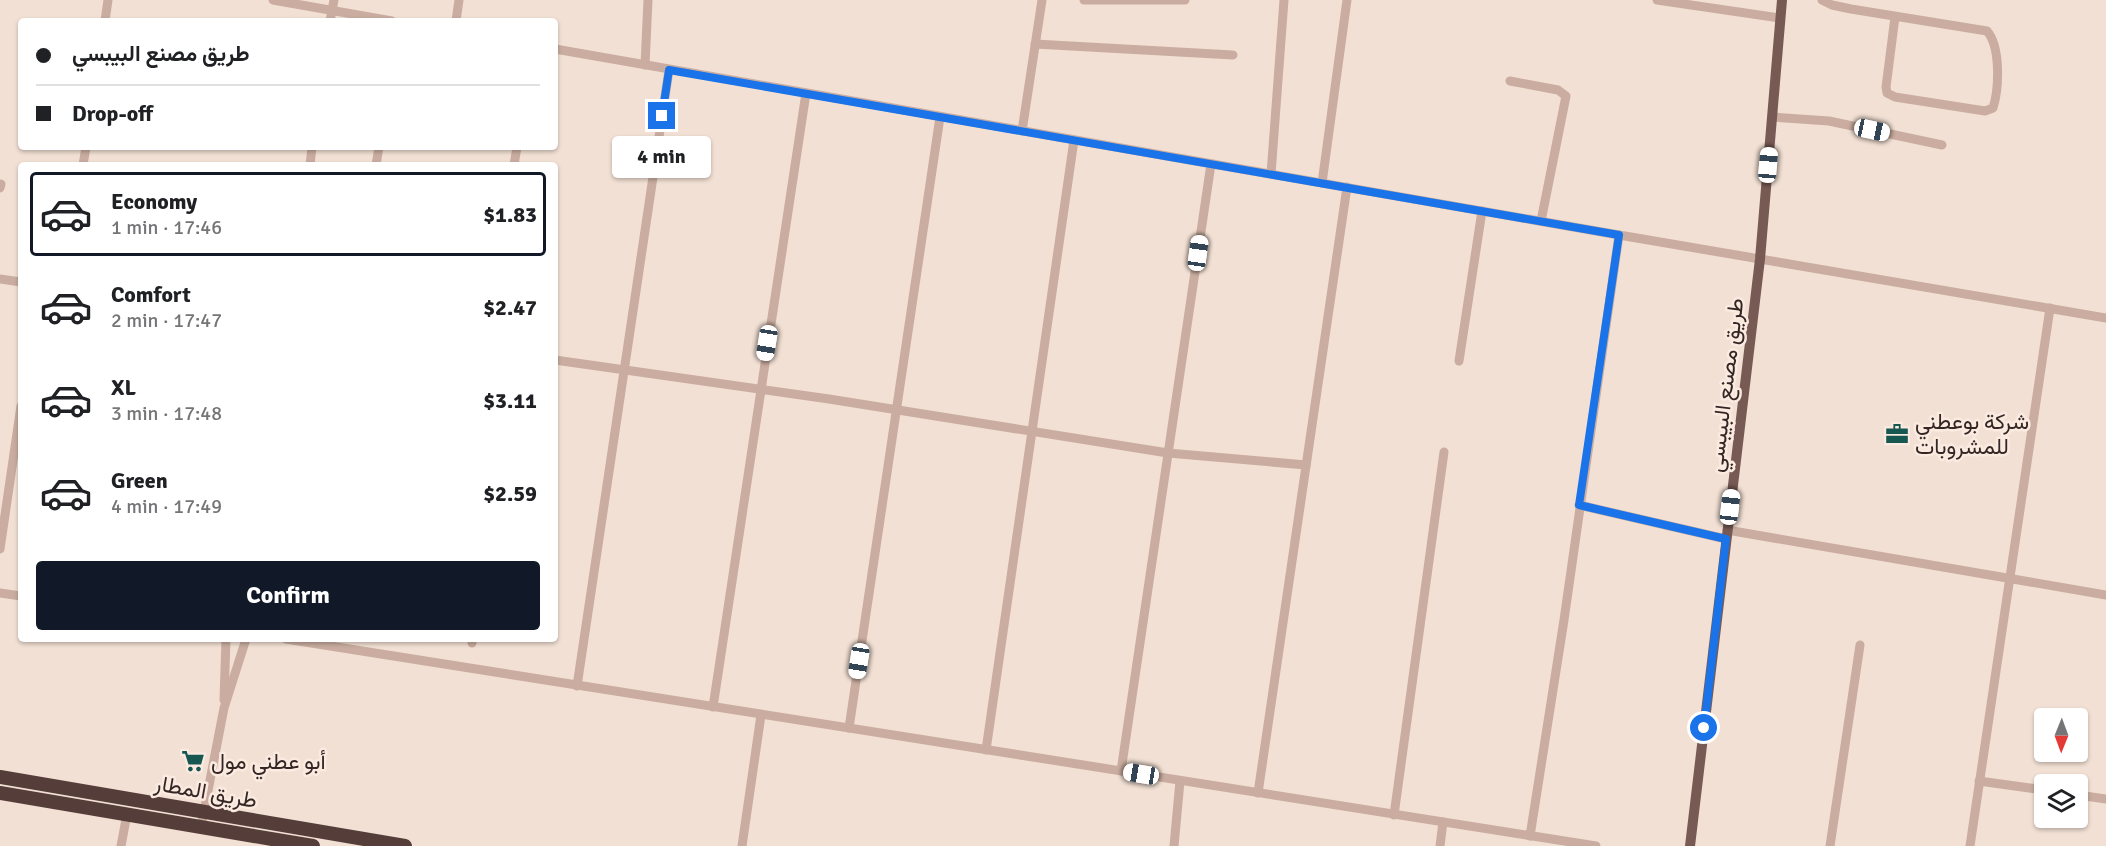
<!DOCTYPE html>
<html lang="en">
<head>
<meta charset="utf-8">
<style>
  body { margin:0; font-family:Signika,Vazirmatn,sans-serif; background:#f2f2f2; color:#202124; height:100vh; display:flex; flex-direction:column; font-size:22px; white-space:nowrap }
  * { box-sizing:border-box; margin:0 }
  p { font-size:20px; color:#757577 }
  .icon { flex:none; width:33px; height:33px; fill:none; stroke:currentColor; stroke-width:2; stroke-linecap:round; stroke-linejoin:round }
  .map { position:relative; flex:1; overflow:hidden }
  .details { position:absolute; left:18px; top:162px; width:540px; height:480px; display:flex; flex-direction:column; background:#fff; border-radius:6px; box-shadow:0 2px 4px #0004 }
  .details>* { flex:none }
  .hud { position:absolute; left:18px; top:18px; width:540px; height:132px; border-radius:6px; box-shadow:0 2px 4px #0004; display:grid; align-content:center; height:132px; padding:0 18px; background:#fff }
  .needle { width:39px; rotate:181deg }
  .controls { position:absolute; left:2034px; top:708px; display:grid; gap:12px }
  .controls a { display:grid; place-items:center; width:54px; height:54px; border-radius:6px; background:#fff; box-shadow:0 2px 4px #0004; font-size:30px }
  .end { position:absolute; width:27px; height:27px; margin:-14px; border:8px solid #1a73e8; background:#fff; box-shadow:0 0 0 3px #fff }
  .from { border-radius:50% }
  .bubble { position:absolute; height:42px; border-radius:6px; background:#fff; box-shadow:0 2px 4px #0004; font-size:20px; font-weight:800; line-height:42px; text-align:center }
  .car { position:absolute; width:18px; height:36px; margin:-18px -9px; border-radius:8px; box-shadow:0 0 4px 2px #0007; background:linear-gradient(#fff 24%,#345 0 40%,#fff 0 76%,#345 0 86%,#fff 0) }
  .hud b { display:flex; align-items:center; gap:21px; height:57px; font-size:22px }
  .hud b+b { border-top:2px solid #e0e0e0 }
  .hud i { width:15px; height:15px; background:#202124 }
  ul { padding:10px 0 0; list-style:none }
  li { display:flex; align-items:center; gap:18px; height:84px; margin:0 12px 9px; padding:0 6px; border:3px solid transparent; border-radius:6px }
  li div { flex:1 }
  li b { display:block; font-size:22px }
  li em { font-style:normal; font-weight:800 }
  li.active { border-color:#111827 }
  li>.icon { width:54px; height:54px; stroke-width:1.5 }
  .button { display:flex; gap:12px; margin-top:auto; padding:12px 18px }
  .button a { flex:1; height:69px; border-radius:6px; background:#111827; color:#fff; font-size:24px; font-weight:800; line-height:69px; text-align:center }
  .map>svg:first-child { display:block }
  .lines { fill:none; stroke-linecap:round; stroke-linejoin:round }
  .minor { stroke:#caada0; stroke-width:9 }
  .major { stroke:#775a53; stroke-width:10 }
  .highway { stroke:#553e3a; stroke-width:14 }
  .route { stroke:#1a73e8; stroke-width:8 }
  .labels { text-anchor:middle; stroke-width:5; stroke-linejoin:round; paint-order:stroke }
  .street-label { font-size:22px; fill:#342624; stroke:#faeae0 }
  .poi-label { font-size:22px; fill:#342624; stroke:#faeae0; text-anchor:start }
</style>
</head>
<body>
<div class="map">
<svg width="2106" height="846" viewBox="0 0 2106 846">
  <rect width="100%" height="100%" fill="#f2e0d4"/>
  <g class="lines">
    <g class="minor">
      <polyline points="273,0 392,21"/>
      <polyline points="1084,0 1185,0"/>
      <polyline points="1657,0 1780,18"/>
      <path d="M1822,0L1832,5L1851,9L1987,31C2001,47 1999,89 1993,108L1985,111L1895,97L1887,93L1886,87L1895,17"/>
      <polyline points="105,21 108,0"/>
      <polyline points="330,21 334,0"/>
      <polyline points="456,21 459,0"/>
      <polyline points="1035,44 1233,55"/>
      <polyline points="555,49 1619,235 2106,318"/>
      <polyline points="645,65 648,0"/>
      <polyline points="1510,81 1558,90 1566,96 1541,221"/>
      <polyline points="1772,117 1829,121 1942,145"/>
      <polyline points="1022,131 1042,0"/>
      <polyline points="83,165 86,147"/>
      <polyline points="310,165 312,147"/>
      <polyline points="376,165 379,147"/>
      <polyline points="514,165 517,147"/>
      <polyline points="1271,174 1284,0"/>
      <polyline points="1322,183 1347,0"/>
      <polyline points="0,188 1,184"/>
      <polyline points="0,279 21,282"/>
      <polyline points="555,360 829,399 1168,453 1306,465"/>
      <polyline points="1459,361 1482,211"/>
      <polyline points="1579,505 1726,539"/>
      <polyline points="1727,530 2106,595"/>
      <polyline points="0,549 21,406"/>
      <polyline points="0,593 21,596"/>
      <polyline points="286,639 1596,846"/>
      <polyline points="472,643 472,639"/>
      <polyline points="577,686 669,70"/>
      <polyline points="224,700 226,639"/>
      <polyline points="713,707 806,93"/>
      <polyline points="849,728 940,117"/>
      <polyline points="986,750 1074,140"/>
      <polyline points="1121,771 1211,164"/>
      <polyline points="1979,781 2044,790"/>
      <polyline points="1258,793 1347,187"/>
      <polyline points="2078,795 2106,799"/>
      <polyline points="1394,815 1444,452"/>
      <polyline points="201,827 224,708 246,639"/>
      <polyline points="1530,836 1564,620 1619,235"/>
      <polyline points="121,846 127,814"/>
      <polyline points="742,846 761,715"/>
      <polyline points="1174,846 1180,781"/>
      <polyline points="1440,846 1443,822"/>
      <polyline points="1830,846 1860,645"/>
      <polyline points="1970,846 2050,308"/>
    </g>
    <polyline class="major" points="1690,846 1760,259 1782,0"/>
    <g class="highway">
      <polyline points="0,777 405,846"/>
      <polyline points="0,793 313,846"/>
    </g>
  </g>
  <g class="lines">
    <polyline class="route" points="662,116 669,70 1619,235 1579,505 1726,539 1704,728"/>
  </g>
  <defs>
    <g id="office-bare" transform="scale(1.8)"><path d="M-6-3h4V-5.5h4V-3h4V5H-6ZM-1-4.5V-3h2v-1.5ZM-6 0V1H6V0Z" fill="#175752" stroke="#faeae0" stroke-width="2.5" paint-order="stroke"/></g>
    <g id="supermarket-bare" transform="scale(1.8)"><path d="M-6-5.5h2.5l.6 2H6L4.5 2H-2.5L-4.4-4H-6ZM-1.5 3.2a1.3 1.3 0 1 0 .1 0ZM3 3.2a1.3 1.3 0 1 0 .1 0Z" fill="#175752" stroke="#faeae0" stroke-width="2.5" paint-order="stroke"/></g>
  </defs>
  <g fill-rule="evenodd">
    <use href="#office-bare" x="1897" y="434"/>
    <use href="#supermarket-bare" x="193" y="761"/>
  </g>
  <g class="labels">
    <g class="street-label">
      <text transform="translate(1725 385) rotate(-83)" y="8">طريق مصنع البيبسي</text>
      <text transform="translate(206 791) rotate(10)" y="8">طريق المطار</text>
    </g>
    <g class="poi-label">
      <text x="1915" y="429">شركة بوعطني<tspan x="1915" dy="25">للمشروبات</tspan></text>
      <text x="211" y="769">أبو عطني مول</text>
    </g>
  </g>
</svg>
<div class="controls">
<a><svg class="needle" viewBox="-14 -14 28 28"><path d="M0-13l5 13h-10z" fill="#e53935"/><path d="M0 13l5-13h-10z" fill="#757577"/></svg></a>
<a><svg class="icon" aria-label="layers" viewBox="0 0 24 24"><path d="M12 4l9 5-9 5-9-5zM3 14l9 5 9-5"/></svg></a>
</div>
<i class="end from" style="left:1704px;top:728px"></i>
<i class="end" style="left:662px;top:116px"></i>
<div class="bubble" style="left:612px;top:136px;width:99px">4 min</div>
<i class="car" style="left:1872px;top:130px;rotate:102deg"></i>
<i class="car" style="left:1768px;top:165px;rotate:5deg"></i>
<i class="car" style="left:1198px;top:253px;rotate:8deg"></i>
<i class="car" style="left:767px;top:343px;rotate:189deg"></i>
<i class="car" style="left:1730px;top:507px;rotate:7deg"></i>
<i class="car" style="left:859px;top:661px;rotate:189deg"></i>
<i class="car" style="left:1141px;top:774px;rotate:279deg"></i>
<div class="hud">
<b><i class="from"></i>طريق مصنع البيبسي</b>
<b><i></i>Drop-off</b>
</div>
<section class="details">
<ul>
<li class="active"><svg class="icon" aria-label="car" viewBox="0 0 24 24"><path d="M5 17H2v-5l4-1 3-4h7l3 4 3 1v5h-3M9 17h6M6 11h13"/><circle cx="7" cy="17" r="2"/><circle cx="17" cy="17" r="2"/></svg><div><b>Economy</b><p>1 min · 17:46</p></div><em>$1.83</em></li>
<li><svg class="icon" aria-label="car" viewBox="0 0 24 24"><path d="M5 17H2v-5l4-1 3-4h7l3 4 3 1v5h-3M9 17h6M6 11h13"/><circle cx="7" cy="17" r="2"/><circle cx="17" cy="17" r="2"/></svg><div><b>Comfort</b><p>2 min · 17:47</p></div><em>$2.47</em></li>
<li><svg class="icon" aria-label="car" viewBox="0 0 24 24"><path d="M5 17H2v-5l4-1 3-4h7l3 4 3 1v5h-3M9 17h6M6 11h13"/><circle cx="7" cy="17" r="2"/><circle cx="17" cy="17" r="2"/></svg><div><b>XL</b><p>3 min · 17:48</p></div><em>$3.11</em></li>
<li><svg class="icon" aria-label="car" viewBox="0 0 24 24"><path d="M5 17H2v-5l4-1 3-4h7l3 4 3 1v5h-3M9 17h6M6 11h13"/><circle cx="7" cy="17" r="2"/><circle cx="17" cy="17" r="2"/></svg><div><b>Green</b><p>4 min · 17:49</p></div><em>$2.59</em></li>
</ul>
<div class="button"><a>Confirm</a></div>
</section>
</div>
</body>
</html>
